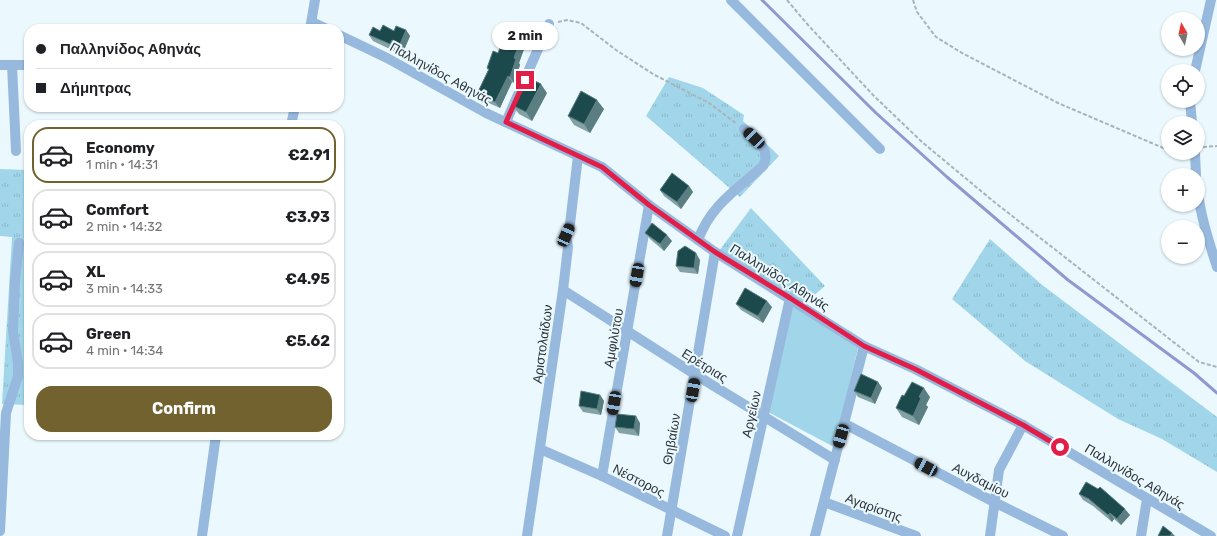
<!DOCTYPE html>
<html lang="en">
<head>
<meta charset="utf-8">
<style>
  body { margin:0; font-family:Rubik,sans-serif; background:#f6f6f6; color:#202124; height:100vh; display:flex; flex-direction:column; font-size:15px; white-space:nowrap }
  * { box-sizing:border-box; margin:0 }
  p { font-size:13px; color:#757577 }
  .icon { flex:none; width:22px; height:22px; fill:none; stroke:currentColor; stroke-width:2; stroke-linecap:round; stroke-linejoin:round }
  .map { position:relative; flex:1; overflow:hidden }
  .side { position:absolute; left:24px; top:120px; width:320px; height:320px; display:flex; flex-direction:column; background:#fff; border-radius:16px; box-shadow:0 1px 3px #0004 }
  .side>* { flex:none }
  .hud { position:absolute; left:24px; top:24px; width:320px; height:88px; border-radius:16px; box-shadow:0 1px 3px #0004; display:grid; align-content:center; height:88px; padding:0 12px; background:#fff }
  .needle { width:26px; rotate:351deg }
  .controls { position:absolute; left:1161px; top:12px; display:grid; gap:8px }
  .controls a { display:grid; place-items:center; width:44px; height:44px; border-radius:50%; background:#fff; box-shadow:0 1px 3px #0004; font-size:20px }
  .end { position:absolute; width:18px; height:18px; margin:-9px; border:5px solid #e11d48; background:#fff; box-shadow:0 0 0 2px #fff }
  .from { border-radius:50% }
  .bubble { position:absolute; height:28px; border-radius:14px; background:#fff; box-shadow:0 1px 3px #0004; font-size:13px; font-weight:700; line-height:28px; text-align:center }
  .car { position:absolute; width:12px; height:24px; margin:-12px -6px; border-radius:5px; box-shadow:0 0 3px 1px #0007; background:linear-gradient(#222 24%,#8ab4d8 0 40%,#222 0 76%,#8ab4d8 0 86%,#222 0) }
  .hud b { display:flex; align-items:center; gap:14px; height:38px; font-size:15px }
  .hud b+b { border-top:1px solid #e0e0e0 }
  .hud i { width:10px; height:10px; background:#202124 }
  ul { padding:7px 0 0; list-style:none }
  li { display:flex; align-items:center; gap:12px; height:56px; margin:0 8px 6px; padding:0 4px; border:2px solid #e0e0e0; border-radius:16px }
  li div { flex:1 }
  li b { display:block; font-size:15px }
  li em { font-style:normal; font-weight:700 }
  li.current { border-color:#72622f }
  li>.icon { width:36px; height:36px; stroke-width:1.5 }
  .cta { display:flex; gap:8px; margin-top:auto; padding:8px 12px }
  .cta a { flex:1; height:46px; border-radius:16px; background:#72622f; color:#fff; font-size:16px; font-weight:700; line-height:46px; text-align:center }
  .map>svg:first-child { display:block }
  .grass { fill:url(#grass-tufts) }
  .green { fill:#a1d6ea }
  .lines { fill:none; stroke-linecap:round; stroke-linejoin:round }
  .stream { stroke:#9098cf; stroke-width:3 }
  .path { stroke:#a8b4ba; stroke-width:2; stroke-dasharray:4 2; stroke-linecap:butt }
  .minor { stroke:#97b9dd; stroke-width:10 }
  .wall { fill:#84a1a5 }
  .shaded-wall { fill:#5a7e81 }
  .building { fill:#1c494b; stroke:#5a7e81 }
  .route { stroke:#e11d48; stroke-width:5 }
  .labels { text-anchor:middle; stroke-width:4; stroke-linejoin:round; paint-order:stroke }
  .street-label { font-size:13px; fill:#2b3438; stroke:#ebf9ff }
</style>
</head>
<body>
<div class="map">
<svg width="1217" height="536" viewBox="0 0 1217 536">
  <defs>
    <pattern id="grass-tufts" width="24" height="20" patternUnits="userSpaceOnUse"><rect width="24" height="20" fill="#a1d6ea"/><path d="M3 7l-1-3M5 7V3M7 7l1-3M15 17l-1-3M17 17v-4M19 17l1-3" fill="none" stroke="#8bb8c9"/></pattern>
  </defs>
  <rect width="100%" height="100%" fill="#ebf9ff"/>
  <g class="grass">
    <polygon points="669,77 703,88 744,115 743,121 779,156 740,197 646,116"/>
    <polygon points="0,169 29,170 29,405 2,404 12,237 0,236"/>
    <polygon points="751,208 825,286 804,304 719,251"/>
    <polygon points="990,239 1041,284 1217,417 1217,472 1162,439 1118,419 1025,361 952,299"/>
  </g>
  <polygon class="green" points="792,305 858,348 834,447 768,412"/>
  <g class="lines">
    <polyline class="stream" points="762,0 876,113 947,177 1068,280 1194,373 1217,393"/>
    <g class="path">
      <polyline points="787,0 808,25 873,95 922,142 993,201 1199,362 1217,367"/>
      <polyline points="913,0 917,12 936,37 962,53 1058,103 1168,150"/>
      <polyline points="558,22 567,20 581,23 616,50 653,74 709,103 737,124"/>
      <polyline points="1203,147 1217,146"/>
    </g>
    <g class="minor">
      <polyline points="731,0 880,149"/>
      <polyline points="312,22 327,29"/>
      <polyline points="310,29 315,0"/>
      <polyline points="339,35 387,58 486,113 602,167 649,205 715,252 864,346 915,369 1023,425 1211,536"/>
      <polyline points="0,65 29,65"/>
      <polyline points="12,65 16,151"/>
      <polyline points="1195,71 1211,0"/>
      <polyline points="1190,101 1192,123"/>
      <polyline points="506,122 549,24"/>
      <polyline points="291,125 295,107"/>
      <polyline points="1195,153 1196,175"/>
      <path d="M1198,192C1201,218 1209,242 1217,267"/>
      <path d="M698,240C711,205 736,190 763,166C772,149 756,140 744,129"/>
      <polyline points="563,290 696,375 835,460"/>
      <polyline points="845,424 994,502 1063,536"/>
      <polyline points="540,449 602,476 725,536"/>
      <polyline points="602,476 649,205"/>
      <polyline points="824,502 916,536"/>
      <polyline points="0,531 6,413 18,376 18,363 13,331 15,281 19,243"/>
      <polyline points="202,536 216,435"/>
      <polyline points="527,536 563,290 568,247 566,235 570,224 578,156"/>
      <polyline points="667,536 715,252"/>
      <polyline points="737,536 790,298"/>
      <polyline points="815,536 864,346"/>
      <polyline points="990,536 999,470 1023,425"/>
      <polyline points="1141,536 1147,499"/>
    </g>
  </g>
  <g class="wall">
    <polygon points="406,30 410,36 404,50 396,46 394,51 373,41 369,35 380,31"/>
    <polygon points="524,31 528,38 519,63 520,65 514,83 512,82 500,108 482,100 477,94 488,70 487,68 498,53"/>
    <polygon points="547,93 532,121 519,114 512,105"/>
    <polygon points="604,109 590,133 574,125 568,116"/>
    <polygon points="689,186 693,192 681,209 664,196 660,190"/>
    <polygon points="645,233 672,241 664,251 650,239"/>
    <polygon points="700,260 698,274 680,272 676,266"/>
    <polygon points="736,304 772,307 763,323 741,310"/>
    <polygon points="878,382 882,388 875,404 858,397 854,391"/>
    <polygon points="600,395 604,401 601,415 583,412 579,406"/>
    <polygon points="904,396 930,397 926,405 928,407 919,425 902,417 896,408"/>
    <polygon points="640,423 639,436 619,433 615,427"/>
    <polygon points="1079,494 1130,515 1121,525 1114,519 1112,522 1093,506 1083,500"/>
  </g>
  <g class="shaded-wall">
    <polygon points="406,30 410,36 404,50 400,44"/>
    <polygon points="524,31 528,38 519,63 520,65 514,83 510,77 514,58"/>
    <polygon points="392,40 396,46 394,51 390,44"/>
    <polygon points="508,76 512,82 500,108 495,102"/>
    <polygon points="541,84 547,93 532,121 526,112"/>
    <polygon points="597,100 604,109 590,133 584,124"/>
    <polygon points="689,186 693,192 681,209 677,202"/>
    <polygon points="667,235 672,241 664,251 660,244"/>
    <polygon points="696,253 700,260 698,274 694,268"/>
    <polygon points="767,301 772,307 763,323 758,316"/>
    <polygon points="878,382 882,388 875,404 871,398"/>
    <polygon points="924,388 930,397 926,405 928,407 919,425 913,416 919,397"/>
    <polygon points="600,395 604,401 601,415 597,409"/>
    <polygon points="636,416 640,423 639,436 634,429"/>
    <polygon points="1125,509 1130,515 1121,525 1117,519"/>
    <polygon points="1110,513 1114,519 1112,522 1108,515"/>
    <polygon points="1172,533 1175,536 1170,536"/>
  </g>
  <g class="building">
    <polygon points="383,25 394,31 396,26 406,30 400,44 392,40 390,44 369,35 373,27 380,31"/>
    <polygon points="508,26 524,31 514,58 516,59 510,77 508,76 495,102 477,94 489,69 487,68 493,51 498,53"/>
    <polygon points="527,77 541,84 526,112 512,105"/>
    <polygon points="581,91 597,100 584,124 568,116"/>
    <polygon points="672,173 689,186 677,202 660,190"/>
    <polygon points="652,223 667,235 660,244 645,233"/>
    <polygon points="685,246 696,253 694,268 676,266 678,251"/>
    <polygon points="745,288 767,301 758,316 736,304"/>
    <polygon points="861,374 878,382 871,398 854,391"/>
    <polygon points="912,382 924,388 919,397 921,398 913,416 896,408 902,395 904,396"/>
    <polygon points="581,391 600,395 597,409 579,406"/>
    <polygon points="617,414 636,416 634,429 615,427"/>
    <polygon points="1086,482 1098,489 1100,487 1125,509 1117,519 1110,513 1108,515 1089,499 1079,494"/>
    <polygon points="1163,526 1172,533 1170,536 1158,536"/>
  </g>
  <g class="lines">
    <polyline class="route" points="525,80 506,122 602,167 649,205 715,252 790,298 864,346 915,369 1023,425 1060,447"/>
  </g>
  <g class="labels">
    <g class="street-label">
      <text transform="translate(441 73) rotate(29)" y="5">Παλληνίδος Αθηνάς</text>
      <text transform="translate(780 277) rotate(32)" y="5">Παλληνίδος Αθηνάς</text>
      <text transform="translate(613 338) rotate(-80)" y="5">Αμφιλύτου</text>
      <text transform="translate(542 344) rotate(-82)" y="5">Αριστολαίδων</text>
      <text transform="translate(705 365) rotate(32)" y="5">Ερέτριας</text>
      <text transform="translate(751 414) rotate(-77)" y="5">Αργείων</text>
      <text transform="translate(671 439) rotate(-80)" y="5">Θηβαίων</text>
      <text transform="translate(1135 476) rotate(31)" y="5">Παλληνίδος Αθηνάς</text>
      <text transform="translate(639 480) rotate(27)" y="5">Νέστορος</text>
      <text transform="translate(981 480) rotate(27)" y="5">Αυγδαμίου</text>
      <text transform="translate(874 507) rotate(20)" y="5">Αγαρίστης</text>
    </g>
  </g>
</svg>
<div class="controls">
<a><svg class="needle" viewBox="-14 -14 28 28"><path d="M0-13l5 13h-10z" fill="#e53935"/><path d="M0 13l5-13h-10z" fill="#757577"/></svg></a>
<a><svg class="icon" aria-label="locate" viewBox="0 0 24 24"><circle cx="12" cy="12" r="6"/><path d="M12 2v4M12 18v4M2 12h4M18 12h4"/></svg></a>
<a><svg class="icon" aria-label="layers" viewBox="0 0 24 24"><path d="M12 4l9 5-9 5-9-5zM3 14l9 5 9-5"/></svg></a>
<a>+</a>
<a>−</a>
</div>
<i class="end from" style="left:1060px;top:447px"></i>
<i class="end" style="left:525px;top:80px"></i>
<div class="bubble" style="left:492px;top:22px;width:66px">2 min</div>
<i class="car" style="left:754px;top:138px;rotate:314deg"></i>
<i class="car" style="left:566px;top:235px;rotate:24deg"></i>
<i class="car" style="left:637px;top:275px;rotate:190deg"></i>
<i class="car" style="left:693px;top:390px;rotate:10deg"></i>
<i class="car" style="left:614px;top:403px;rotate:190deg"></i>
<i class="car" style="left:841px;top:436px;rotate:196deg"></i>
<i class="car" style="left:926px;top:467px;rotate:298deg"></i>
<div class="hud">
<b><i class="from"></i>Παλληνίδος Αθηνάς</b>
<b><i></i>Δήμητρας</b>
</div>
<section class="side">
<ul>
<li class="current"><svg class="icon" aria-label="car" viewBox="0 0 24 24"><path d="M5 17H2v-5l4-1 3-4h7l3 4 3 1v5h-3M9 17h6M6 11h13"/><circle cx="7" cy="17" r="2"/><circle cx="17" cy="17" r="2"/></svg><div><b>Economy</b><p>1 min · 14:31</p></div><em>€2.91</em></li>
<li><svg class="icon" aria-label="car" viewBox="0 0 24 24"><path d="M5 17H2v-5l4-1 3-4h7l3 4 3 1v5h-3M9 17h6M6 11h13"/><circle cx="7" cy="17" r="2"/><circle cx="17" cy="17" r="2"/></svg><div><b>Comfort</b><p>2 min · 14:32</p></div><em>€3.93</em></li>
<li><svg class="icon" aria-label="car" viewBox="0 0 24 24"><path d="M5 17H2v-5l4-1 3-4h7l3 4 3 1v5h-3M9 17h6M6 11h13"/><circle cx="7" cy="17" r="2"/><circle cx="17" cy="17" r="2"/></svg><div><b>XL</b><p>3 min · 14:33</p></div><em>€4.95</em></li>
<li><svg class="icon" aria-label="car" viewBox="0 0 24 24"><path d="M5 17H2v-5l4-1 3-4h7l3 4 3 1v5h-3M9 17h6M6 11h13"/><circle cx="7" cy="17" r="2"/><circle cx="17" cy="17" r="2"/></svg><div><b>Green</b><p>4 min · 14:34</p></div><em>€5.62</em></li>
</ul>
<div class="cta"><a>Confirm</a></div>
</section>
</div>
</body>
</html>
